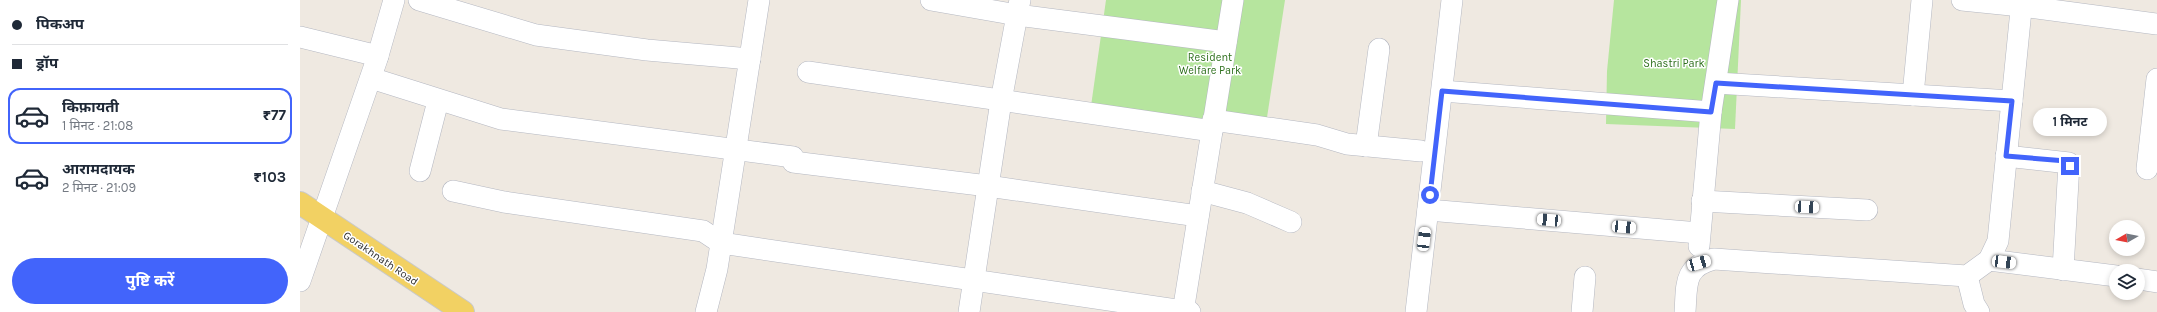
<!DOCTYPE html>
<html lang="hi">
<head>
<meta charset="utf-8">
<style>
  body { margin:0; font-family:Karla,"Noto Sans Devanagari",sans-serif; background:#f6f6f7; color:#1f2937; height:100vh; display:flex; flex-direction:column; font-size:15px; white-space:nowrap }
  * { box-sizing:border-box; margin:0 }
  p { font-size:13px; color:#747a83 }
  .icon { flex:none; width:22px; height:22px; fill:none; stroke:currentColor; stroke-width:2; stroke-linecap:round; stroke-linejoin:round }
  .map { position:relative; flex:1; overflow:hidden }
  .drawer { display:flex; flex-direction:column; background:#fff; width:300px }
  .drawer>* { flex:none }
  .top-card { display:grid; align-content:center; height:88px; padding:0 12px; background:#fff }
  .needle { width:26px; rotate:261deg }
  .tools { position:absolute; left:1809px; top:220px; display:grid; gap:8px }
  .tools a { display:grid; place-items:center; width:36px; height:36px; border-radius:50%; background:#fff; box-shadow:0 2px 6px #0003; font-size:20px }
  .end { position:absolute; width:18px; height:18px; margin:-9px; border:5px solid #4264fb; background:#fff; box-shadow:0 0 0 2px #fff }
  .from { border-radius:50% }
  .bubble { position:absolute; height:28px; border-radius:14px; background:#fff; box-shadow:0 2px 6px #0003; font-size:13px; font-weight:700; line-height:28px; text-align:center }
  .car { position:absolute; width:12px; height:24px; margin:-12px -6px; border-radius:5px; box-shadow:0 0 3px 1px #0007; background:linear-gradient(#fff 24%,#345 0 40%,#fff 0 76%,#345 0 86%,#fff 0) }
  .top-card b { display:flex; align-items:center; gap:14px; height:38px; font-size:15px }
  .top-card b+b { border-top:1px solid #e0e1e3 }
  .top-card i { width:10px; height:10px; background:#1f2937 }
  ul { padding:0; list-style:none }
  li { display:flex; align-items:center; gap:12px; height:56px; margin:0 8px 6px; padding:0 4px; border:2px solid transparent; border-radius:12px }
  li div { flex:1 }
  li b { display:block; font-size:15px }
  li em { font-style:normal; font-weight:700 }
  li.selected { border-color:#4264fb }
  li>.icon { width:36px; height:36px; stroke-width:1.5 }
  .primary-button { display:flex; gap:8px; margin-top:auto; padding:8px 12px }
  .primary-button a { flex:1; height:46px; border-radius:24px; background:#4264fb; color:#fff; font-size:16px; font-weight:700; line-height:46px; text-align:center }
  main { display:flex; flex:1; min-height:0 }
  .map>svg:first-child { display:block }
  .green { fill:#b6e59e }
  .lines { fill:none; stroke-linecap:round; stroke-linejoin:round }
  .minor-casing { stroke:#b4b7c1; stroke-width:22 }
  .major-casing { stroke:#c9c9c9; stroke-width:24 }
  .minor { stroke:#fff; stroke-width:21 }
  .major { stroke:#f2d163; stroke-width:22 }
  .route { stroke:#4264fb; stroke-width:5 }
  .labels { text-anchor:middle; stroke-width:3; stroke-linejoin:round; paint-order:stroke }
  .park-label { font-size:11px; fill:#2c6e1b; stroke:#fff }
  .street-label { font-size:11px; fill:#2e2e2e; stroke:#fff }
</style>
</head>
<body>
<main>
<section class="drawer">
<div class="top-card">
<b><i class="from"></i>पिकअप</b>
<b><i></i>ड्रॉप</b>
</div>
<ul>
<li class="selected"><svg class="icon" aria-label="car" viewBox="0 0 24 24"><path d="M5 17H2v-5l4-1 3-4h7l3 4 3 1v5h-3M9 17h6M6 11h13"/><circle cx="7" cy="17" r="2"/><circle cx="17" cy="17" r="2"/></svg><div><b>किफ़ायती</b><p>1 मिनट · 21:08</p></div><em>₹77</em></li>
<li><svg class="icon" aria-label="car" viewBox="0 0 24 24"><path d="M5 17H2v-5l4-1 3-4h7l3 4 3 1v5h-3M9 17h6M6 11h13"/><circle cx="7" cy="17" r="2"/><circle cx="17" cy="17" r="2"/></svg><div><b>आरामदायक</b><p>2 मिनट · 21:09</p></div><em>₹103</em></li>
</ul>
<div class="primary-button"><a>पुष्टि करें</a></div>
</section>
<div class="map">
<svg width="1857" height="312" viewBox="0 0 1857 312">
  <rect width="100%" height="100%" fill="#efe9e1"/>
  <g class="green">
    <polygon points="806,0 985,0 964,137 791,106"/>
    <polygon points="1314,0 1441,0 1435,129 1306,124 1307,71"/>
  </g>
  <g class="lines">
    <g class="minor-casing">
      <g id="minor">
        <polyline points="119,0 236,35 347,50 450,59"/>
        <polyline points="631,0 717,15 701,101 669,312"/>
        <polyline points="720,0 717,15 926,42"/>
        <polyline points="1662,0 1721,6 1857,24"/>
        <polyline points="0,37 78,56"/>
        <polyline points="508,72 912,131"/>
        <polyline points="71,78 201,119 493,157"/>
        <polyline points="1416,83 1712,101"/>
        <polyline points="1142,91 1411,112"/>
        <polyline points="1613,95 1622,0"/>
        <polyline points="913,120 1017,135 1047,144 1121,151"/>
        <polyline points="1066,146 1079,49"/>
        <polyline points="1706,156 1769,163 1763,270"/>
        <polyline points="493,162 688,186 898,216"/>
        <polyline points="1847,169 1857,79"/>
        <polyline points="120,171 138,101"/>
        <polyline points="153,191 204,202 403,231 421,243 890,312"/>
        <polyline points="902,191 947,203 991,222"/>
        <polyline points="1402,201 1567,210"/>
        <polyline points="1128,210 1399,233"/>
        <polyline points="1399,246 1411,112 1428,0"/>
        <polyline points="1689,260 1816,276"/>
        <polyline points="1667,276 1674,304 1679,312"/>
        <polyline points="1838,279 1857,282"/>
        <polyline points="0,281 77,59 94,0"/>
        <polyline points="406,312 417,269 459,0"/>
        <polyline points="883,312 933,0"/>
        <polyline points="1116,312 1152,0"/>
        <polyline points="1282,312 1285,277"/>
        <path d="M1385,312C1387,285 1383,267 1414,259L1667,276L1689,260L1698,241L1722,0"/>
      </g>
    </g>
    <g class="major-casing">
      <polyline id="major" points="0,203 163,312"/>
    </g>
    <use href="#minor" class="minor"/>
    <use href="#major" class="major"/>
  </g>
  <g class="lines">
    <polyline class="route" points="1130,195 1142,91 1411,112 1416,83 1712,101 1706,156 1766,161 1769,162 1770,166"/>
  </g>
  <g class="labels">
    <g class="park-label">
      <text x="910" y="61">Resident<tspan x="910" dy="13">Welfare Park</tspan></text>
      <text x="1374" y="67">Shastri Park</text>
    </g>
    <g class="street-label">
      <text transform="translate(81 258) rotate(34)" y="4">Gorakhnath Road</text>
    </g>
  </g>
</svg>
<div class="tools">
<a><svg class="needle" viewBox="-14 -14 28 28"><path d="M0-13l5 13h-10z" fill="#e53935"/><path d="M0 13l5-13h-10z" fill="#747a83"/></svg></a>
<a><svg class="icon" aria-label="layers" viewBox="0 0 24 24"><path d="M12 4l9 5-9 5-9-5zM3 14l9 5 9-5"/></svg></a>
</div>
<i class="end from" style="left:1130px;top:195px"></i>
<i class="end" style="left:1770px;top:166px"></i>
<div class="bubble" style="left:1733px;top:108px;width:74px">1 मिनट</div>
<i class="car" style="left:1507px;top:207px;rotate:93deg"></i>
<i class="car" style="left:1249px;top:220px;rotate:275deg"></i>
<i class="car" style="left:1324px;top:227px;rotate:95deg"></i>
<i class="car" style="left:1124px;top:239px;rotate:7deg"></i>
<i class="car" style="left:1704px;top:262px;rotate:97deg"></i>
<i class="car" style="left:1399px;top:263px;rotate:74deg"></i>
</div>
</main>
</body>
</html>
